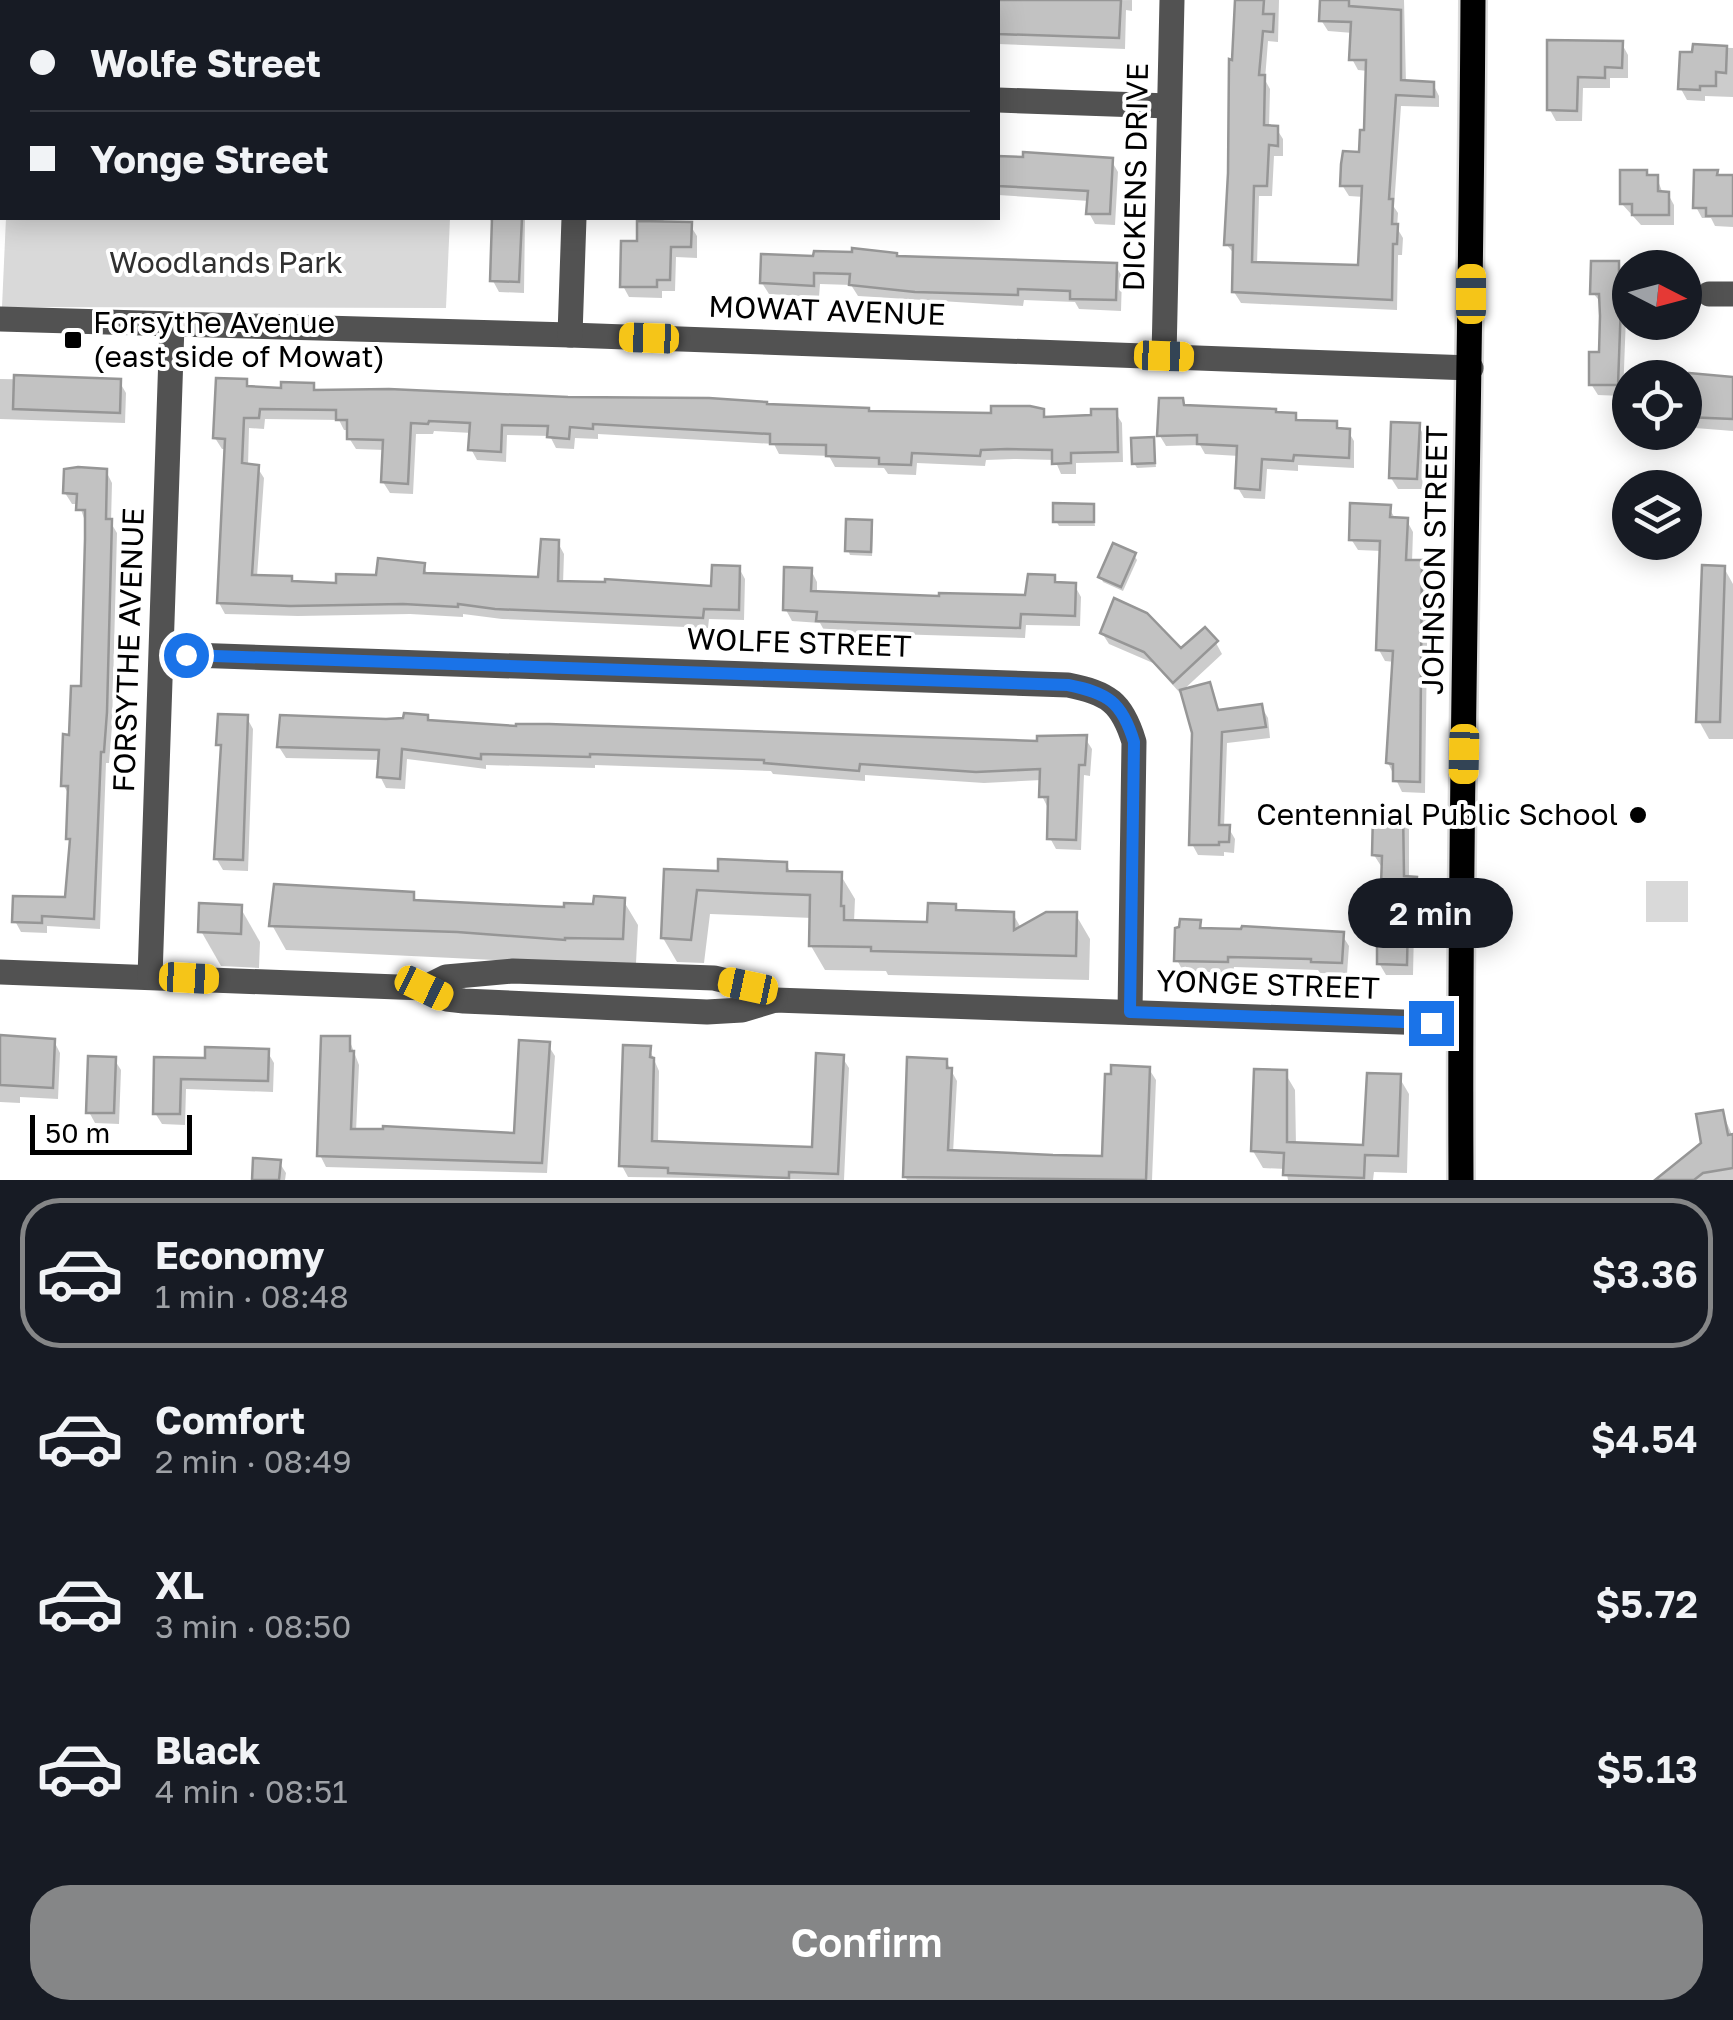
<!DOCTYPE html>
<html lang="en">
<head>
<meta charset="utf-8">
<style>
  body { margin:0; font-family:"Golos Text",sans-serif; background:#20242c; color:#f1f3f6; height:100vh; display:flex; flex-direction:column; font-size:38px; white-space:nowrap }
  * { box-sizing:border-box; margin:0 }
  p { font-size:32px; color:#9ea1a6 }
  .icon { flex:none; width:55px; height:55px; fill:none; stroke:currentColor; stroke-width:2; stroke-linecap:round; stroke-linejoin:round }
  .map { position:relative; height:1180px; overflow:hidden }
  .sheet { display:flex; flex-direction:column; background:#171b24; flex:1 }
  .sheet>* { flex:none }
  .banner { position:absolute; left:0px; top:0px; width:1000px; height:220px; box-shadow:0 5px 25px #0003; display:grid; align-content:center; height:220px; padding:0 30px; background:#171b24 }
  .needle { width:65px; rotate:96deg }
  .buttons { position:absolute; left:1612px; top:250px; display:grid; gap:20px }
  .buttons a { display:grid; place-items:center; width:90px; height:90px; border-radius:50%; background:#171b24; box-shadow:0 5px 25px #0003; font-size:50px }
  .scale { position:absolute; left:30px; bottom:25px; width:162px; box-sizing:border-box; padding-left:10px; border:5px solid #000; border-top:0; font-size:28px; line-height:35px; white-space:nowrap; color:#000; -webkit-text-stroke:8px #fff; paint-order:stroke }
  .end { position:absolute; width:45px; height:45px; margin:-22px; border:12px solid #1a73e8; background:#fff; box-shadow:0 0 0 5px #fff }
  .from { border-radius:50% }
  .bubble { position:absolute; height:70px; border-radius:35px; background:#171b24; box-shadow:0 5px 25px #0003; font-size:32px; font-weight:600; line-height:70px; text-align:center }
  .car { position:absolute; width:30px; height:60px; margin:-30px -15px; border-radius:12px; box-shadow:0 0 8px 2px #0007; background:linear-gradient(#f5c518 24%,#345 0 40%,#f5c518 0 76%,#345 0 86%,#f5c518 0) }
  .banner b { display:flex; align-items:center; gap:35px; height:95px; font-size:38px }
  .banner b+b { border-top:2px solid #363941 }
  .banner i { width:25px; height:25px; background:#f1f3f6 }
  ul { padding:18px 0 0; list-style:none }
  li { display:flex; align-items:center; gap:30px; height:150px; margin:0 20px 15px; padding:0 10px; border:5px solid transparent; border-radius:40px }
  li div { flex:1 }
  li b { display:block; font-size:38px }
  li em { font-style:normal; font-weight:600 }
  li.selected { border-color:#858687 }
  li>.icon { width:90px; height:90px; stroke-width:1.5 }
  .primary-button { display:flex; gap:20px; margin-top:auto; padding:20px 30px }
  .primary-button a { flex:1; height:115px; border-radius:40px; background:#858687; color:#fff; font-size:40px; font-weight:600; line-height:115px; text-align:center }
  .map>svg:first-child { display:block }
  .green { fill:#d9d9d9 }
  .shadow { fill:#0003 }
  .building { fill:#c2c2c2; stroke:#969696; stroke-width:2.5 }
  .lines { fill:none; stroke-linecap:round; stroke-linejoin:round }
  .major-casing { stroke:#dbdbdb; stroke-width:30 }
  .minor { stroke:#525252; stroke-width:25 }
  .major { stroke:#000; stroke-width:25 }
  .route { stroke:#1a73e8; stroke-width:12 }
  .poi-dot { fill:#000; stroke:#fff; stroke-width:4 }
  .labels { text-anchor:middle; stroke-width:8; stroke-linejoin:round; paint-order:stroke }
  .street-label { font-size:30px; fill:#000; stroke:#fff }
  .park-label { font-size:30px; fill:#303030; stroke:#fff }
  .poi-label { font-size:30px; fill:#000; stroke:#fff; text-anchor:start }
</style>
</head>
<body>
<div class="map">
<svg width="1733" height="1180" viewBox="0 0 1733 1180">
  <rect width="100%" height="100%" fill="#fff"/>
  <g class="green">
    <polygon points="0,0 458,0 2,2 2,48"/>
    <polygon points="6,218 450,218 446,308 2,307"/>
    <rect x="1646" y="881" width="42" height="41"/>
  </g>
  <g class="shadow">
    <polygon points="638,0 705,0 769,2 638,2"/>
    <polygon points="1132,0 1132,11 1126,10 1125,49 998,44 998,2 956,2"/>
    <polygon points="1237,0 1279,0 1278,42 1268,41 1265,80 1270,89 1269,128 1276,128 1283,139 1283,156 1274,156 1272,196 1259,196 1257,265 1361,268 1364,197 1349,196 1342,185 1361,154 1366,133 1368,71 1358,70 1352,59 1353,33 1328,31 1321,20 1322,0 1404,0 1406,83 1433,84 1439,96 1439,107 1401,106 1394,207 1398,213 1397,228 1403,238 1402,255 1398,255 1397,310 1241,303 1234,292 1236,256 1226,244"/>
    <polygon points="1549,42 1622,44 1628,55 1628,78 1610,78 1610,88 1583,88 1582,121 1556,121 1550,110"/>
    <polygon points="1695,47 1733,48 1733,97 1705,96 1705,101 1687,100 1681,89"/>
    <polygon points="998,158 1111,160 1118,172 1115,225 1095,224 1089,213 1089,201 998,195"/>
    <polygon points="1646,172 1649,178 1657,178 1663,194 1668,194 1674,205 1674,225 1641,225 1622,204"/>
    <polygon points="1697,173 1733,177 1733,227 1715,226 1711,218 1702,218 1696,207"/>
    <polygon points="490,218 525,218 524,293 499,292 493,281 494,232"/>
    <polygon points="640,218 664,218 663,224 690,225 697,236 697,258 676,257 675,291 662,291 662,298 629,297 623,286 639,244"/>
    <polygon points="897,258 1116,266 1122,277 1121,311 1079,309 1075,302 1024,300 1023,306 858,296 851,285 820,284 819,297 769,294 762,283 816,259"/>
    <polygon points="1618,263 1627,289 1623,396 1598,395 1591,384 1602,355 1602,304 1593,293"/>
    <polygon points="0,379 119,381 126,393 125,423 0,419"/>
    <polygon points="1733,380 1733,431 1695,428 1692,423 1685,423 1685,389"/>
    <polygon points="245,382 249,389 284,391 313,385 317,393 869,413 993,416 1042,411 1047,419 1094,418 1115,412 1122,423 1123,462 1076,463 1076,474 1061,474 1055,460 1014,459 986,460 985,466 917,463 916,475 888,474 884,468 835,467 829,456 779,454 774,444 598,434 598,439 575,438 574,449 556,448 550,436 507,435 506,462 477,460 471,449 472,433 434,431 433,434 416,434 413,494 390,493 383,482 385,450 356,449 349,438 349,430 344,430 339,420 265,419 264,429 249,428 248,466 257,467 264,478 257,577 294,584 338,585 423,566 429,576 541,579 558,543 564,554 563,584 714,589 739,568 745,579 744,620 709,619 708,628 502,619 463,614 463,617 410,614 298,616 225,614 219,603 227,449 222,449 215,438"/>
    <polygon points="1182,400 1186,407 1295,415 1299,422 1335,424 1339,430 1348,431 1354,441 1354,468 1298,465 1298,471 1267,469 1265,499 1244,498 1238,488 1239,456 1205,454 1200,445 1166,446 1160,436"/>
    <polygon points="1418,425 1425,437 1422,489 1398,489 1391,478"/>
    <polygon points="1153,440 1156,467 1137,468 1134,463"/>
    <polygon points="106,471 112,483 111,523 117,533 112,726 109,763 106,763 100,929 47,926 47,933 21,932 15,921 68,899 72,843 69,838 70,797 64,786 83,689 85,521 79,504 72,504 65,493"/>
    <polygon points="1092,506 1095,526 1059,526 1056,521"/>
    <polygon points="1389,508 1396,520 1407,521 1413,532 1412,562 1421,563 1428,574 1425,793 1402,792 1388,763 1395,662 1385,661 1379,650 1382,551 1358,550 1351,539"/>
    <polygon points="870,523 873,527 872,556 850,555 848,550"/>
    <polygon points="1134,555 1137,560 1123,591 1103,582 1101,577"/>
    <polygon points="1724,568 1733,584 1733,739 1709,739 1699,721"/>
    <polygon points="811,570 817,582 817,594 1028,598 1054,578 1058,585 1075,586 1081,597 1080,626 1026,625 1025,638 825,632 820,623 792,621 786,610"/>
    <polygon points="1102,633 1181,652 1216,643 1222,654 1180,693 1153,663 1109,644"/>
    <polygon points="1209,685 1220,712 1261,706 1268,718 1270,738 1227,743 1224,827 1228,827 1235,839 1234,853 1224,852 1224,856 1198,855 1192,844"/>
    <polygon points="247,718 253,729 248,871 223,870 216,858 223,751 219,744"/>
    <polygon points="427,718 429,722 519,729 1040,743 1085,738 1092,749 1090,776 1084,775 1081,850 1056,849 1050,838 1048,808 1042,796 1042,780 984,783 865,775 865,781 773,774 771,771 595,765 595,768 486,765 486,769 407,759 405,789 386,788 380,776 381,760 286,758 279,747 386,722"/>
    <polygon points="1402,812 1409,823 1409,879 1415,879 1422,890 1420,930 1414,929 1413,975 1386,975 1379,963 1390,936 1390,895 1384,884 1384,866 1381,866 1374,855"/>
    <polygon points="786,864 791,873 840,874 855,899 854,922 930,924 955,906 958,912 1013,914 1021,928 1076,915 1090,939 1089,980 888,975 886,971 825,970 811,946 812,918 710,914 704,963 677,962 663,938 666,871 720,874"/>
    <polygon points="413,895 418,903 538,909 595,907 623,900 638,925 636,963 578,964 286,950 272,925"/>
    <polygon points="240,907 260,942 259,968 221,966 201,931"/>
    <polygon points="1199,922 1204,931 1342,935 1349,946 1347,974 1320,973 1318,970 1234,967 1233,973 1183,971 1177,960"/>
    <polygon points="0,1038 54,1041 60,1053 58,1099 20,1097 20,1103 0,1102"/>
    <polygon points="349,1039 359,1065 356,1132 516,1136 548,1045 555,1056 547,1173 326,1167 320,1155"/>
    <polygon points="649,1048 659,1071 658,1144 814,1150 842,1057 849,1068 844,1180 628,1177 622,1166"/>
    <polygon points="267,1051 274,1063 273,1092 186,1089 185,1125 162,1124 155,1113 156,1059 207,1060"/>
    <polygon points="114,1059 121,1070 119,1124 95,1123 89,1112"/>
    <polygon points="946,1061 957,1081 953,1153 1104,1159 1149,1069 1156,1080 1152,1180 907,1180 905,1176"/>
    <polygon points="1285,1073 1295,1090 1296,1145 1365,1147 1399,1077 1409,1094 1407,1173 1374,1172 1373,1180 1288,1180 1286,1169 1263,1168 1253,1151"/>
    <polygon points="1722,1112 1733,1137 1733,1180 1655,1180 1704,1144"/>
    <polygon points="279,1162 286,1173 285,1180 254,1180"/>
  </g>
  <g class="building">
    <polygon points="998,0 1121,0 1119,38 998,34"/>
    <polygon points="1235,0 1264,0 1263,14 1274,14 1273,32 1263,31 1259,75 1265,75 1264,125 1278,126 1278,146 1269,145 1267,186 1254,186 1252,262 1358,265 1362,186 1340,186 1341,164 1343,151 1359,152 1360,130 1364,130 1366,60 1349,60 1351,22 1319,21 1320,0 1349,0 1349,6 1401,10 1401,80 1434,82 1434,97 1396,95 1389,199 1393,199 1392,224 1398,224 1397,244 1393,244 1392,300 1232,292 1233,245 1224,245 1228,173 1229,59 1232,60"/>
    <polygon points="1547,40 1623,41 1622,68 1605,67 1605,78 1578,77 1577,111 1547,110"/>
    <polygon points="1693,44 1727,46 1726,73 1716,72 1716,86 1700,86 1700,90 1678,89 1680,52 1692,52"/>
    <polygon points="1023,152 1113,158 1110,214 1086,214 1088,191 998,186 998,156 1023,157"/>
    <polygon points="1620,170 1647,170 1647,175 1658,175 1658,191 1669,192 1669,215 1632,215 1632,204 1620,204"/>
    <polygon points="1694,170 1718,170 1717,175 1733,175 1733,216 1706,216 1706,208 1693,208"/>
    <polygon points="492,218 522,218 519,282 490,281"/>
    <polygon points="637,221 692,222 691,247 671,247 670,280 657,280 657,287 620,287 621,241 637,241"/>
    <polygon points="852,248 897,253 897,256 1117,263 1116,300 1070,299 1070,291 1018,289 1018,295 915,292 849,285 850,274 814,273 814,286 760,283 761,254 813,256 814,251 852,252"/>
    <polygon points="1591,261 1619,261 1619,276 1622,276 1618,385 1589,385 1589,352 1599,352 1600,316 1599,294 1590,294"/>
    <polygon points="1689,373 1733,377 1733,419 1685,417 1685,387 1688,387"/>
    <polygon points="14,375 121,379 120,413 13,409"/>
    <polygon points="216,378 247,379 247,386 281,388 281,382 314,383 314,390 389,389 568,397 709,398 767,402 767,404 869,408 869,411 991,413 991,406 1030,406 1044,409 1044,417 1091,415 1091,409 1117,409 1118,452 1071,453 1071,463 1052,464 1052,450 1007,449 981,450 980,456 912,453 911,465 879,464 879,458 826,456 826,445 770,444 770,434 593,424 593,429 570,427 569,439 547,437 548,426 502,425 501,452 468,450 470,423 429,421 428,424 411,423 408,484 381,482 383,440 347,439 347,420 336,420 336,410 260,409 259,418 244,418 242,463 259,465 252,575 292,576 292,581 336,583 336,574 376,575 378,558 425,563 424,573 538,577 541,539 559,540 558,581 605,582 605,579 711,586 712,565 740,566 739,610 704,609 703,618 495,609 458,604 458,607 403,604 290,606 217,603 225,439 213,438"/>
    <polygon points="1159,398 1183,398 1184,405 1276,409 1276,412 1296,413 1296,420 1337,421 1337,428 1350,429 1349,458 1294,455 1293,461 1262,459 1260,490 1235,488 1237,446 1197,444 1197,435 1157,436"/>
    <polygon points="1391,422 1420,423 1417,479 1389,478"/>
    <polygon points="1154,437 1155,463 1132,464 1131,438"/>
    <polygon points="78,467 107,469 106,519 112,519 107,712 104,752 101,752 94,919 42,916 42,923 12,922 13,896 65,897 70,839 66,839 68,786 61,786 63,734 69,735 71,686 81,686 85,539 85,510 76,510 77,494 63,493 64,469"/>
    <polygon points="1053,503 1094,504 1094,522 1053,522"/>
    <polygon points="1350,503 1391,505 1390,517 1408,518 1406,560 1422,560 1420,782 1393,781 1393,764 1386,763 1393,651 1376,650 1380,541 1349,540"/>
    <polygon points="846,519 872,520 871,552 845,551"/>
    <polygon points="1113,543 1136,553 1121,587 1098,577"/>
    <polygon points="1702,565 1725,566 1720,722 1696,722"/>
    <polygon points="784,567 812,568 811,591 939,596 939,593 1025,595 1028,574 1055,575 1055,582 1076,583 1075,616 1021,614 1020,628 816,621 817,612 783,610"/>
    <polygon points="1114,598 1147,613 1181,648 1205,627 1218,641 1173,683 1144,652 1100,633"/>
    <polygon points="1210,682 1218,710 1262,704 1266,727 1222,732 1219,825 1230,825 1229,842 1219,842 1219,845 1189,845 1192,733 1180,690"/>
    <polygon points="404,713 428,715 428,720 516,726 516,724 549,724 1037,741 1037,736 1087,735 1085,765 1079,765 1076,840 1047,839 1048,797 1039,797 1040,769 976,772 860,764 859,771 764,763 764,760 590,754 590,757 481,754 481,759 402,749 400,779 377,777 379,750 277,747 280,715 386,719 403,718"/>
    <polygon points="218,714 248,715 243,860 214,859 221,745 216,745"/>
    <polygon points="1383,809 1403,809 1404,876 1417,877 1414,919 1408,919 1407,965 1377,964 1377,933 1387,933 1390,885 1381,885 1382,856 1372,855 1373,813 1383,813"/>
    <polygon points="718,859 787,862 787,871 842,872 841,906 844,906 844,920 927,922 928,903 956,904 956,910 1014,912 1014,930 1046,912 1077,912 1076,956 871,951 871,947 809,946 810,895 756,893 697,890 691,940 661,938 664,869 718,871"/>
    <polygon points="274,884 414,892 414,900 538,906 564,907 564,903 593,904 594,896 625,898 623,939 565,938 565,940 457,932 269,926"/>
    <polygon points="199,903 242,905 241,934 198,932"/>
    <polygon points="1180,919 1201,920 1200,928 1241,929 1242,926 1344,932 1342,963 1311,962 1311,959 1228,957 1228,962 1174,961 1175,928 1179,927"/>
    <polygon points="0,1035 55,1039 53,1088 0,1085"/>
    <polygon points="321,1036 350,1036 350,1051 354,1051 351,1129 383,1129 383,1126 514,1133 519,1040 550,1042 542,1163 317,1156"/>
    <polygon points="623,1045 651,1046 650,1057 654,1058 652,1141 700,1143 812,1147 816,1053 844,1055 838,1174 789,1172 789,1178 668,1173 668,1168 619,1166"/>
    <polygon points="205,1047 269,1049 268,1081 181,1079 180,1114 153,1114 154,1057 205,1058"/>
    <polygon points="88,1056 116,1057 114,1113 86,1113"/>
    <polygon points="907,1057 947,1059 947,1068 952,1068 948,1150 1053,1155 1102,1156 1105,1074 1111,1074 1111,1065 1150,1067 1146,1180 903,1177"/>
    <polygon points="1254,1069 1287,1070 1287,1142 1363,1145 1367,1073 1401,1074 1398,1156 1365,1155 1364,1178 1283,1175 1284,1153 1251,1151"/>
    <polygon points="1723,1110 1728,1135 1733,1134 1733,1168 1703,1173 1694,1180 1655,1180 1701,1143 1696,1114"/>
    <polygon points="253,1158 281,1160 279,1180 252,1180"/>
  </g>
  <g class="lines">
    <g class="major-casing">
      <path id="major" d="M1461,1180C1459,787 1471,393 1473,0"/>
    </g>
    <g class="minor">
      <polyline points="583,2 583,0"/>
      <polyline points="998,100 1169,106"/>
      <polyline points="1709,294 1733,294"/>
      <polyline points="0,319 570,335 1471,368"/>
      <polyline points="570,335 574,218"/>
      <polyline points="1164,356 1172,0"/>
      <path d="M162,654L1068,685C1108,693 1122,702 1134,742L1130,1012"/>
      <polyline points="0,972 424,988 447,999 464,1001 707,1012 742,1010 775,1000 1459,1024"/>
      <polyline points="150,977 172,325"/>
      <polyline points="424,988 446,977 513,971 714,978 748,986 775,1000"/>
    </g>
    <use href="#major" class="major"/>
  </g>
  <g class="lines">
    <path class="route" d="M186,655L1068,685C1108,693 1122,702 1134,742L1130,1012L1431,1023"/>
  </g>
  <g class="poi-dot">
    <rect x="63" y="330" width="20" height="20" rx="5"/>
    <circle cx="1638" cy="815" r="10"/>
  </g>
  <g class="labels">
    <g class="street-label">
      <text transform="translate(1136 177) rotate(-89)" y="10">DICKENS DRIVE</text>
      <text transform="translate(827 311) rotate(2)" y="10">MOWAT AVENUE</text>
      <text transform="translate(1435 560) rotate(-89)" y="10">JOHNSON STREET</text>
      <text transform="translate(799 643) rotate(2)" y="10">WOLFE STREET</text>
      <text transform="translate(129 650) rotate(-88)" y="10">FORSYTHE AVENUE</text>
      <text transform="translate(1268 985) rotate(2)" y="10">YONGE STREET</text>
    </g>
    <g class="park-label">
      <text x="226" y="273">Woodlands Park</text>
    </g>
    <g class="poi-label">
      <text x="93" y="333">Forsythe Avenue<tspan x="93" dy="34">(east side of Mowat)</tspan></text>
      <text x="1618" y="825" text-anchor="end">Centennial Public School</text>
    </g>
  </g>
</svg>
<div class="buttons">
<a><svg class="needle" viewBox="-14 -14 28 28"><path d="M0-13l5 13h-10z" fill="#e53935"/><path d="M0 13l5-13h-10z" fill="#9ea1a6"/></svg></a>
<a><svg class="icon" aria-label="locate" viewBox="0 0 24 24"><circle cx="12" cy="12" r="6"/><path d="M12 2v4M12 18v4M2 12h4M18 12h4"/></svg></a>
<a><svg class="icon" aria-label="layers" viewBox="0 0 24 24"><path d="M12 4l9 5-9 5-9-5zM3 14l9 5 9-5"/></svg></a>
</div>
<div class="scale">50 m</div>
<i class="end from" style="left:186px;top:655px"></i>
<i class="end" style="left:1431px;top:1023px"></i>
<div class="bubble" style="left:1348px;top:878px;width:165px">2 min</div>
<i class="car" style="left:1471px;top:294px;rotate:0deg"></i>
<i class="car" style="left:649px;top:338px;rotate:272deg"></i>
<i class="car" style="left:1164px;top:356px;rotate:92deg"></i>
<i class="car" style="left:1464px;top:754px;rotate:181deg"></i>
<i class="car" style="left:189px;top:978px;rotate:93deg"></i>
<i class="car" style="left:748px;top:986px;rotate:282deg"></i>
<i class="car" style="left:424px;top:988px;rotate:116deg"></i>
<div class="banner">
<b><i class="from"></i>Wolfe Street</b>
<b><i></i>Yonge Street</b>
</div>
</div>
<section class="sheet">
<ul>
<li class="selected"><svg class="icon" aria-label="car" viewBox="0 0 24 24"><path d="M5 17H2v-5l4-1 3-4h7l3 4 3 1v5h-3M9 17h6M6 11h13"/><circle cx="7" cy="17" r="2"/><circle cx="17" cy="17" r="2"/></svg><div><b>Economy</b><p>1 min · 08:48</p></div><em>$3.36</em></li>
<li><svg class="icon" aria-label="car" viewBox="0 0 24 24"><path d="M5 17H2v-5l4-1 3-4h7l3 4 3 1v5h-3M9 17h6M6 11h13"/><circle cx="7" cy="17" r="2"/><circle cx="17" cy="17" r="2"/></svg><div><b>Comfort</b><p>2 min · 08:49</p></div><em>$4.54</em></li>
<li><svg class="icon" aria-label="car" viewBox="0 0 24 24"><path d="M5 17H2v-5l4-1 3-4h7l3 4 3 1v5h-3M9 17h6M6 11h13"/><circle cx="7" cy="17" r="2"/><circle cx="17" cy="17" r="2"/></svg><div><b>XL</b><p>3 min · 08:50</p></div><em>$5.72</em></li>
<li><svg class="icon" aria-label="car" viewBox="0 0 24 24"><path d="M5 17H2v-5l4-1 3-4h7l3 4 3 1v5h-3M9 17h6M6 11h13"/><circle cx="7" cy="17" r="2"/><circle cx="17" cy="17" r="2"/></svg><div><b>Black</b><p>4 min · 08:51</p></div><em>$5.13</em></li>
</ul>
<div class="primary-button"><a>Confirm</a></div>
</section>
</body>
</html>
